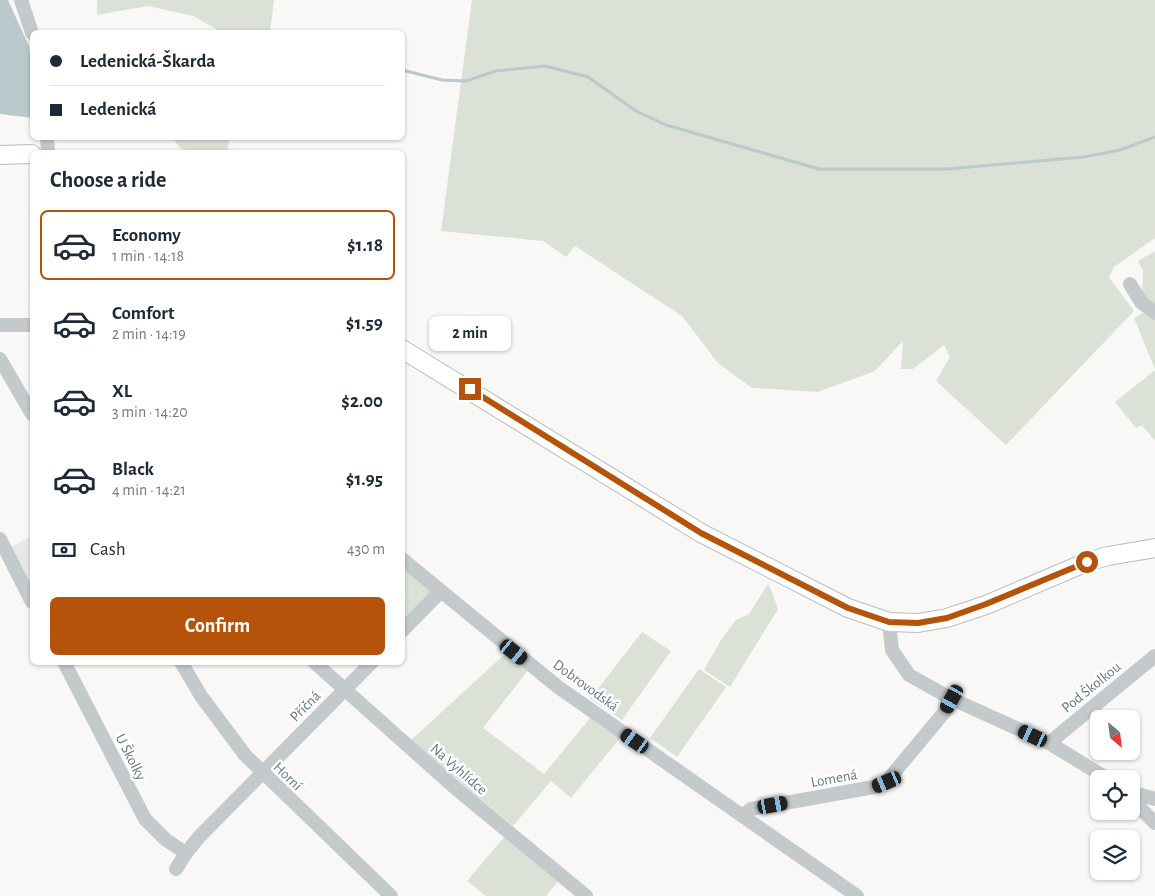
<!DOCTYPE html>
<html lang="en">
<head>
<meta charset="utf-8">
<style>
  body { margin:0; font-family:"Alegreya Sans",sans-serif; background:#f2f2f3; color:#1f2937; height:100vh; display:flex; flex-direction:column; font-size:19px; white-space:nowrap }
  * { box-sizing:border-box; margin:0 }
  p { font-size:16px; color:#747a83 }
  .icon { flex:none; width:28px; height:28px; fill:none; stroke:currentColor; stroke-width:2; stroke-linecap:round; stroke-linejoin:round }
  .map { position:relative; flex:1; overflow:hidden }
  .side { position:absolute; left:30px; top:150px; width:375px; height:515px; display:flex; flex-direction:column; background:#fff; border-radius:8px; box-shadow:0 1px 4px #0004 }
  .side>* { flex:none }
  .guide { position:absolute; left:30px; top:30px; width:375px; height:110px; border-radius:8px; box-shadow:0 1px 4px #0004; display:grid; align-content:center; height:110px; padding:0 20px; background:#fff }
  .needle { width:32px; rotate:152deg }
  .tools { position:absolute; left:1090px; top:710px; display:grid; gap:10px }
  .tools a { display:grid; place-items:center; width:50px; height:50px; border-radius:8px; background:#fff; box-shadow:0 1px 4px #0004; font-size:25px }
  .end { position:absolute; width:22px; height:22px; margin:-11px; border:6px solid #b45309; background:#fff; box-shadow:0 0 0 2px #fff }
  .from { border-radius:50% }
  .bubble { position:absolute; height:35px; border-radius:8px; background:#fff; box-shadow:0 1px 4px #0004; font-size:16px; font-weight:700; line-height:35px; text-align:center }
  .car { position:absolute; width:15px; height:30px; margin:-15px -8px; border-radius:6px; box-shadow:0 0 4px 1px #0007; background:linear-gradient(#222 24%,#8ab4d8 0 40%,#222 0 76%,#8ab4d8 0 86%,#222 0) }
  .guide b { display:flex; align-items:center; gap:18px; height:48px; font-size:19px }
  .guide b+b { border-top:1px solid #e0e1e3 }
  .guide i { width:12px; height:12px; background:#1f2937 }
  ul { padding:0; list-style:none }
  li { display:flex; align-items:center; gap:15px; height:70px; margin:0 10px 8px; padding:0 10px; border:2px solid transparent; border-radius:8px }
  li div { flex:1 }
  li b { display:block; font-size:19px }
  li em { font-style:normal; font-weight:700 }
  li.active { border-color:#b45309 }
  li>.icon { width:45px; height:45px; stroke-width:1.5 }
  h2 { padding:0 20px; font-size:22px; line-height:60px }
  .pay { display:flex; align-items:center; gap:12px; height:55px; padding:0 20px; font-size:19px }
  .pay p { margin-inline-start:auto }
  .primary-button { display:flex; gap:10px; margin-top:auto; padding:10px 20px }
  .primary-button a { flex:1; height:58px; border-radius:8px; background:#b45309; color:#fff; font-size:20px; font-weight:700; line-height:58px; text-align:center }
  .map>svg:first-child { display:block }
  .built { fill:#e7e8e7 }
  .green { fill:#dbe1d7 }
  .water { fill:#bac9cb }
  .lines { fill:none; stroke-linecap:round; stroke-linejoin:round }
  .stream { stroke:#bac9cb; stroke-width:3 }
  .major-casing { stroke:#b7bdc0; stroke-width:20 }
  .minor { stroke:#c4c9cc; stroke-width:14 }
  .major { stroke:#fff; stroke-width:18 }
  .route { stroke:#b45309; stroke-width:6 }
  .labels { text-anchor:middle; stroke-width:5; stroke-linejoin:round; paint-order:stroke }
  .street-label { font-size:15px; fill:#637882; stroke:#fff }
</style>
</head>
<body>
<div class="map">
<svg width="1155" height="896" viewBox="0 0 1155 896">
  <rect width="100%" height="100%" fill="#f9f8f6"/>
  <polygon class="built" points="32,536 32,593 9,548"/>
  <g class="green">
    <polygon points="97,0 274,0 270,32 220,31 193,16 148,6 97,15"/>
    <polygon points="472,0 1155,0 1155,238 1114,267 1109,277 1134,311 1006,445 936,381 950,357 944,345 913,369 901,369 903,341 875,371 818,392 752,388 718,363 682,316 575,246 566,257 543,241 441,231"/>
    <polygon points="173,138 229,138 228,150 193,152 180,148"/>
    <polygon points="1155,251 1155,305 1142,296 1143,270 1138,261"/>
    <polygon points="1143,313 1155,321 1155,369 1134,318"/>
    <polygon points="1155,370 1155,441 1142,425 1136,428 1115,402"/>
    <polygon points="403,566 433,592 403,627"/>
    <polygon points="768,584 772,592 778,609 730,687 704,670 721,640 736,620 749,614"/>
    <polygon points="642,632 671,651 622,720 590,699"/>
    <polygon points="506,653 529,669 483,728 544,774 591,717 620,738 571,798 551,781 513,826 410,741"/>
    <polygon points="699,669 726,687 677,757 650,738"/>
    <polygon points="505,836 559,880 546,896 486,896 467,881"/>
  </g>
  <polygon class="water" points="0,0 8,0 29,46 32,74 32,118 0,114"/>
  <g class="lines">
    <polyline class="stream" points="402,70 442,80 466,81 496,71 545,66 588,77 636,111 666,125 819,169 947,169 1084,157 1120,150 1155,137"/>
    <g class="major-casing">
      <g id="major">
        <polyline points="0,155 32,154"/>
        <polyline points="402,349 701,533 848,608 889,622 918,623 947,618 986,605 1087,562 1108,556 1155,548"/>
      </g>
    </g>
    <g class="minor">
      <polyline points="21,0 32,33"/>
      <polyline points="47,138 48,152"/>
      <polyline points="1130,284 1141,302 1155,313"/>
      <polyline points="0,325 32,325"/>
      <polyline points="0,359 32,414"/>
      <polyline points="0,539 32,602"/>
      <polyline points="402,559 558,687 857,896"/>
      <polyline points="889,622 892,650 909,675 952,699 1049,743 1108,779"/>
      <polyline points="402,631 441,591"/>
      <polyline points="64,662 145,819 166,840 186,853"/>
      <polyline points="181,662 201,696 245,755 391,896"/>
      <polyline points="314,662 453,786 586,896"/>
      <polyline points="1049,743 1155,656"/>
      <polyline points="1131,792 1155,799"/>
      <polyline points="1131,794 1143,811 1155,823"/>
      <polyline points="743,816 751,809 874,787 887,781 947,709 952,699"/>
      <polyline points="176,869 186,853 199,837 372,662"/>
    </g>
    <use href="#major" class="major"/>
  </g>
  <g class="lines">
    <polyline class="route" points="470,389 701,533 848,608 889,622 918,623 947,618 986,604 1087,562"/>
  </g>
  <g class="labels">
    <g class="street-label">
      <text transform="translate(586 685) rotate(36)" y="5">Dobrovodská</text>
      <text transform="translate(1091 687) rotate(-39)" y="5">Pod Školkou</text>
      <text transform="translate(305 706) rotate(-45)" y="5">Příčná</text>
      <text transform="translate(131 757) rotate(63)" y="5">U Školky</text>
      <text transform="translate(459 769) rotate(41)" y="5">Na Vyhlídce</text>
      <text transform="translate(288 776) rotate(44)" y="5">Horní</text>
      <text transform="translate(834 778) rotate(-10)" y="5">Lomená</text>
    </g>
  </g>
</svg>
<div class="tools">
<a><svg class="needle" viewBox="-14 -14 28 28"><path d="M0-13l5 13h-10z" fill="#e53935"/><path d="M0 13l5-13h-10z" fill="#747a83"/></svg></a>
<a><svg class="icon" aria-label="locate" viewBox="0 0 24 24"><circle cx="12" cy="12" r="6"/><path d="M12 2v4M12 18v4M2 12h4M18 12h4"/></svg></a>
<a><svg class="icon" aria-label="layers" viewBox="0 0 24 24"><path d="M12 4l9 5-9 5-9-5zM3 14l9 5 9-5"/></svg></a>
</div>
<i class="end from" style="left:1087px;top:562px"></i>
<i class="end" style="left:470px;top:389px"></i>
<div class="bubble" style="left:429px;top:316px;width:82px">2 min</div>
<i class="car" style="left:514px;top:652px;rotate:129deg"></i>
<i class="car" style="left:952px;top:699px;rotate:209deg"></i>
<i class="car" style="left:1033px;top:736px;rotate:295deg"></i>
<i class="car" style="left:635px;top:741px;rotate:305deg"></i>
<i class="car" style="left:887px;top:782px;rotate:247deg"></i>
<i class="car" style="left:773px;top:805px;rotate:80deg"></i>
<div class="guide">
<b><i class="from"></i>Ledenická-Škarda</b>
<b><i></i>Ledenická</b>
</div>
<section class="side">
<h2>Choose a ride</h2>
<ul>
<li class="active"><svg class="icon" aria-label="car" viewBox="0 0 24 24"><path d="M5 17H2v-5l4-1 3-4h7l3 4 3 1v5h-3M9 17h6M6 11h13"/><circle cx="7" cy="17" r="2"/><circle cx="17" cy="17" r="2"/></svg><div><b>Economy</b><p>1 min · 14:18</p></div><em>$1.18</em></li>
<li><svg class="icon" aria-label="car" viewBox="0 0 24 24"><path d="M5 17H2v-5l4-1 3-4h7l3 4 3 1v5h-3M9 17h6M6 11h13"/><circle cx="7" cy="17" r="2"/><circle cx="17" cy="17" r="2"/></svg><div><b>Comfort</b><p>2 min · 14:19</p></div><em>$1.59</em></li>
<li><svg class="icon" aria-label="car" viewBox="0 0 24 24"><path d="M5 17H2v-5l4-1 3-4h7l3 4 3 1v5h-3M9 17h6M6 11h13"/><circle cx="7" cy="17" r="2"/><circle cx="17" cy="17" r="2"/></svg><div><b>XL</b><p>3 min · 14:20</p></div><em>$2.00</em></li>
<li><svg class="icon" aria-label="car" viewBox="0 0 24 24"><path d="M5 17H2v-5l4-1 3-4h7l3 4 3 1v5h-3M9 17h6M6 11h13"/><circle cx="7" cy="17" r="2"/><circle cx="17" cy="17" r="2"/></svg><div><b>Black</b><p>4 min · 14:21</p></div><em>$1.95</em></li>
</ul>
<div class="pay"><svg class="icon" aria-label="cash" viewBox="0 0 24 24"><path d="M3 7h18v10H3z"/><circle cx="12" cy="12" r="2"/></svg>Cash<p>430 m</p></div>
<div class="primary-button"><a>Confirm</a></div>
</section>
</div>
</body>
</html>
